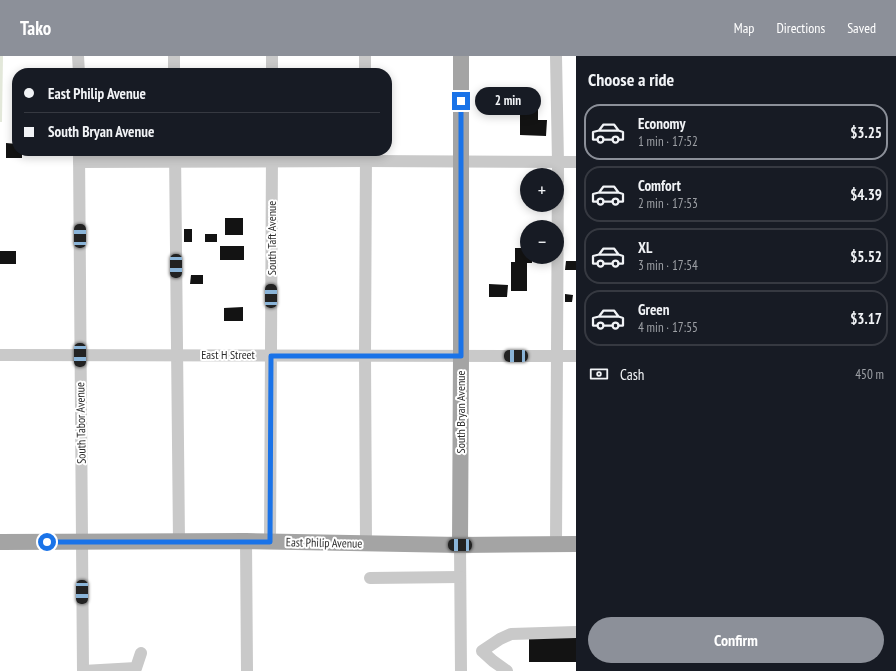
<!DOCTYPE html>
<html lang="en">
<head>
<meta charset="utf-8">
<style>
  body { margin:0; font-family:"PT Sans Narrow",sans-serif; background:#242831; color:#f1f3f6; height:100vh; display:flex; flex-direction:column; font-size:15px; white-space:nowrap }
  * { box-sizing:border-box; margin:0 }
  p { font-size:13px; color:#9ea1a6 }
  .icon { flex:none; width:22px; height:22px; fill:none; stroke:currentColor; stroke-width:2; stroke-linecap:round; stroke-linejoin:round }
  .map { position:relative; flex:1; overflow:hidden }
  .details { display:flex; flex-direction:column; background:#171b24; width:320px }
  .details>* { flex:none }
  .hud { position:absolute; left:12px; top:12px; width:380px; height:88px; border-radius:16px; box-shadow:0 2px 10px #0003; display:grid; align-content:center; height:88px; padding:0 12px; background:#171b24 }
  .controls { position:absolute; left:520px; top:112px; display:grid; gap:8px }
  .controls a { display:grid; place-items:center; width:44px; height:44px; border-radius:50%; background:#171b24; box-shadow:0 2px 10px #0003; font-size:20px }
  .end { position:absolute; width:18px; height:18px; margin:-9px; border:5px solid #1a73e8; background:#fff; box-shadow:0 0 0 2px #fff }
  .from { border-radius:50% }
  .bubble { position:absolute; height:28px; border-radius:14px; background:#171b24; box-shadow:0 2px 10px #0003; font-size:13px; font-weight:700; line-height:28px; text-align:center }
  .car { position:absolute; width:12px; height:24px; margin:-12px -6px; border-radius:5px; box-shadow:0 0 3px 1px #0007; background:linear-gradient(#222 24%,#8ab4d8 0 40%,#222 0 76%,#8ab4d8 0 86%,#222 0) }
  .hud b { display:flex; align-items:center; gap:14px; height:38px; font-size:15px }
  .hud b+b { border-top:1px solid #363941 }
  .hud i { width:10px; height:10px; background:#f1f3f6 }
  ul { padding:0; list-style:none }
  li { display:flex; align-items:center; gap:12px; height:56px; margin:0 8px 6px; padding:0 4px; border:2px solid #363941; border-radius:16px }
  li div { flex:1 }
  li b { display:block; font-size:15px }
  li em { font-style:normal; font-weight:700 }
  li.active { border-color:#8c9099 }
  li>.icon { width:36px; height:36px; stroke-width:1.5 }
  h2 { padding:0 12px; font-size:18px; line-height:48px }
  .pay { display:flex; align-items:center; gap:10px; height:44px; padding:0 12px; font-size:15px }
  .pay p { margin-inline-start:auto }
  .action { display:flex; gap:8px; margin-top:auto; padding:8px 12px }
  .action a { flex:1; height:46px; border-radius:24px; background:#8c9099; color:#fff; font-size:16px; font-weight:700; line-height:46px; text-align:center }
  header { display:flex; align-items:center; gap:24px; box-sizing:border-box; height:56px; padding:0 20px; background:#8c9099; color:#fff }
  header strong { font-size:19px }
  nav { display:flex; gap:22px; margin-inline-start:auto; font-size:14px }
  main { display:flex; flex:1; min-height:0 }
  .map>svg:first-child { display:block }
  .green { fill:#e3e8da }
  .building { fill:#131313 }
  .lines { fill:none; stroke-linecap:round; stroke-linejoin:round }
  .minor { stroke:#c9c9c9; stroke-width:12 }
  .major { stroke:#a4a4a4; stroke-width:16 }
  .route { stroke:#1a73e8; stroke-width:5 }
  .labels { text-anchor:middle; stroke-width:4; stroke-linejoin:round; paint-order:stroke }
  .street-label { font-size:12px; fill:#2c2c2c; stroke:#fff }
</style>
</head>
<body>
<header>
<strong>Tako</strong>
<nav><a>Map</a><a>Directions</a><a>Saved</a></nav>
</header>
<main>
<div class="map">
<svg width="576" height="615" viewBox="0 0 576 615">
  <rect width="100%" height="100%" fill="#fff"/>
  <polygon class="green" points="0,0 3,0 2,66 0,66"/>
  <g class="building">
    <polygon points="520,53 538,53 538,64 547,64 546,80 520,79"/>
    <polygon points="6,87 17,88 17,95 22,95 22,102 6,102"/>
    <rect x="225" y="162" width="18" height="17"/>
    <rect x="184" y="173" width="8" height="13"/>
    <rect x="205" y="178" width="12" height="8"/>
    <rect x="220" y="190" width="24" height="14"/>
    <polygon points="515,192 527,192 527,201 532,201 532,207 527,207 527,235 511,235 511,206 515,206"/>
    <rect x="0" y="195" width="16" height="13"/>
    <polygon points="566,205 576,205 576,214 565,214"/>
    <polygon points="191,219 203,219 203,228 190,228"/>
    <polygon points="489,228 508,229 507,241 489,241"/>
    <polygon points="565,238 573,239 572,246 565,246"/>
    <polygon points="243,251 243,265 224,265 224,252"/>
    <rect x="529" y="579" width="47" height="27"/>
  </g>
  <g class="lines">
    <g class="minor">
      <polyline points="78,0 79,17"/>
      <polyline points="272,0 272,17"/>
      <polyline points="365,0 365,17"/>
      <polyline points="556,0 558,106 556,488"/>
      <polyline points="174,17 174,0"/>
      <polyline points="79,95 83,615"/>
      <polyline points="175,95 179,485"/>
      <polyline points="79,106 366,105 576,106"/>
      <polyline points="0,299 576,300"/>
      <polyline points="246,485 247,615"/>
      <polyline points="270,486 272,95"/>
      <polyline points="366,487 365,299 366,95"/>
      <polyline points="460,489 461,615"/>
      <polyline points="370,522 460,521"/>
      <polyline points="83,615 136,612 141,597"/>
      <polyline points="507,615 493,605 482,595 500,583 511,578 576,576"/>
    </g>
    <g class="major">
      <polyline points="0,486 246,485 460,489 576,488"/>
      <polyline points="460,489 461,300 461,0"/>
    </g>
  </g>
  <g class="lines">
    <polyline class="route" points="47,486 270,486 271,300 461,300 461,45"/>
  </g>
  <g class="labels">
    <g class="street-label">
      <text transform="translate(272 182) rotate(-90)" y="4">South Taft Avenue</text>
      <text x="228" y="303">East H Street</text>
      <text transform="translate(461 356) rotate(-90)" y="4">South Bryan Avenue</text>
      <text transform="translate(81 367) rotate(-91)" y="4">South Tabor Avenue</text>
      <text transform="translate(324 487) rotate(1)" y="4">East Philip Avenue</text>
    </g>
  </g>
</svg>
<div class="controls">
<a>+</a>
<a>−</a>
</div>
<i class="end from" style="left:47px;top:486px"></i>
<i class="end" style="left:461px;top:45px"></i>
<div class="bubble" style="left:475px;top:31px;width:66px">2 min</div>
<i class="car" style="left:80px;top:180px;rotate:0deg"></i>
<i class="car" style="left:176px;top:210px;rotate:180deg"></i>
<i class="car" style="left:271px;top:240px;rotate:0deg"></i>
<i class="car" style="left:80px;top:299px;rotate:180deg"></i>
<i class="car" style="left:516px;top:300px;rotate:270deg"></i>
<i class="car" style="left:460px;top:489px;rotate:271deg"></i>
<i class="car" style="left:82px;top:536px;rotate:180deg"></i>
<div class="hud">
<b><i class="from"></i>East Philip Avenue</b>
<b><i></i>South Bryan Avenue</b>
</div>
</div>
<section class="details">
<h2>Choose a ride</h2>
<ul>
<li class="active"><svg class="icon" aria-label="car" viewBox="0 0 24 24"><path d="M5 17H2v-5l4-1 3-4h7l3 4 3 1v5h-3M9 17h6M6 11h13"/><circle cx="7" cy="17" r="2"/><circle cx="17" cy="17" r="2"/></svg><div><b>Economy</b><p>1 min · 17:52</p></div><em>$3.25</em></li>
<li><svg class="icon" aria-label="car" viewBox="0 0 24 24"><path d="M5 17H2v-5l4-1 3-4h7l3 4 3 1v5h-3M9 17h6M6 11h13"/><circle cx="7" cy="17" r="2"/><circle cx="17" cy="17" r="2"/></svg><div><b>Comfort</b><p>2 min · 17:53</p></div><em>$4.39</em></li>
<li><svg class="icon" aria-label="car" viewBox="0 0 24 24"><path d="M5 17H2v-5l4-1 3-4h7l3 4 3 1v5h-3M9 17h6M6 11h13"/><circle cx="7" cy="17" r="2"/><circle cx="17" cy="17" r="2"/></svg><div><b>XL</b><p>3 min · 17:54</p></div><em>$5.52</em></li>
<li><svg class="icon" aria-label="car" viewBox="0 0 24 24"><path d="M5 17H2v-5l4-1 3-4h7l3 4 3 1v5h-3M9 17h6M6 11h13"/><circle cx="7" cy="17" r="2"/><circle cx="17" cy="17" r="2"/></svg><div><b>Green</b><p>4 min · 17:55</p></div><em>$3.17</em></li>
</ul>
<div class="pay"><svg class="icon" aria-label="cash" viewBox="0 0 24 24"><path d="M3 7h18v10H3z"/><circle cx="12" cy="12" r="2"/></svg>Cash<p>450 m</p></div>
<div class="action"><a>Confirm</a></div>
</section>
</main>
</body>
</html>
